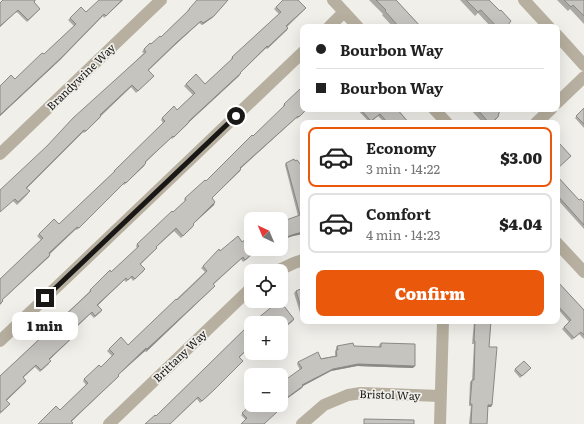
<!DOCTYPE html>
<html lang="en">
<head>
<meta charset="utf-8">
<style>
  body { margin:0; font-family:Literata,serif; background:#f2f2f2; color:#222; height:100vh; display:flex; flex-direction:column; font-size:15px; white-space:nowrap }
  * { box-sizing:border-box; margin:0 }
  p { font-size:13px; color:#767676 }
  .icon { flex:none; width:22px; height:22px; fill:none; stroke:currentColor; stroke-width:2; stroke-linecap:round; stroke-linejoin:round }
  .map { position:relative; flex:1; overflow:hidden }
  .drawer { position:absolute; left:300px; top:120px; width:260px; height:204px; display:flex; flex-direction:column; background:#fff; border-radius:8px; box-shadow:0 4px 16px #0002 }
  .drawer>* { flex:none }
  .hud { position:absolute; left:300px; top:24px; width:260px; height:88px; border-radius:8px; box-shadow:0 4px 16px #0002; display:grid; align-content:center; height:88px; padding:0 16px; background:#fff }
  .needle { width:26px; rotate:316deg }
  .controls { position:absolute; left:244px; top:212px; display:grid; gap:8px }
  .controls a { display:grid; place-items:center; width:44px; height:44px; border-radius:8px; background:#fff; box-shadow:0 4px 16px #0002; font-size:20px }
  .end { position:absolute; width:18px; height:18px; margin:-9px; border:5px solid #191817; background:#fff; box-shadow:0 0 0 2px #fff }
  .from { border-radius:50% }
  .bubble { position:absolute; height:28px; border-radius:8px; background:#fff; box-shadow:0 4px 16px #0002; font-size:13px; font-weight:800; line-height:28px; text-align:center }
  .hud b { display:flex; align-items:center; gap:14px; height:38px; font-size:15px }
  .hud b+b { border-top:1px solid #e0e0e0 }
  .hud i { width:10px; height:10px; background:#222 }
  ul { padding:7px 0 0; list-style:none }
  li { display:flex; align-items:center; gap:12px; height:60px; margin:0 8px 6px; padding:0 8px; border:2px solid #e0e0e0; border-radius:8px }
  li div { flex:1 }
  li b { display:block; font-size:15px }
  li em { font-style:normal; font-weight:800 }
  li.current { border-color:#ea580c }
  li>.icon { width:36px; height:36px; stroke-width:1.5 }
  .cta { display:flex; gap:8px; margin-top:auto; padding:8px 16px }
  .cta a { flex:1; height:46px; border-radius:8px; background:#ea580c; color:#fff; font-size:16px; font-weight:800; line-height:46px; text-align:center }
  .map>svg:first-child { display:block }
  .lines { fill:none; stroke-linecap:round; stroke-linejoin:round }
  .minor { stroke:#b7af9f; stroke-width:12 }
  .wall { fill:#aaa9a4 }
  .shaded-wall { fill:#8b8986 }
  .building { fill:#c6c4bf; stroke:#8b8986 }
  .route { stroke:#191817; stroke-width:5 }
  .labels { text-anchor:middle; stroke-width:3.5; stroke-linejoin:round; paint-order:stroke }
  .street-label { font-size:11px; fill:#191817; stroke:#f1efea }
</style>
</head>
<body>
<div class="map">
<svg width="584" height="424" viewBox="0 0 584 424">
  <rect width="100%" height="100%" fill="#f1efea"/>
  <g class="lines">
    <g class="minor">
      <polyline points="333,0 358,27"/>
      <polyline points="524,0 549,27"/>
      <polyline points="329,27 344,12"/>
      <polyline points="557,35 584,65"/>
      <polyline points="557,103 584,77"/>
      <polyline points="434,109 447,123"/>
      <polyline points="536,123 551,109"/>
      <polyline points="0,154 161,0"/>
      <polyline points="557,243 584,272"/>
      <polyline points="277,271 294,263 303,260"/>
      <polyline points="0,341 303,52"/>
      <polyline points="109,424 251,288"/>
      <polyline points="302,424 324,405 348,395 361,393 440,396"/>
      <polyline points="440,424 443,321"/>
    </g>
  </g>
  <g class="wall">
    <polygon points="3,0 36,0 34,2 40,9 27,22 17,12 15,13"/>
    <polygon points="123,0 104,18 103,16 60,60 0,116 0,86 15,79 44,54 74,26 68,20 70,18"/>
    <polygon points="369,0 396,0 421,27 393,27 382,15 383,14"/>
    <polygon points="460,0 489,0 510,27 491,27 478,13 475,16"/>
    <polygon points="557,0 584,0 584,24 570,9 568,11"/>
    <polygon points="276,7 306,8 287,27 288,28 287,30 267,49 266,48 240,73 239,76 189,122 188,124 172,139 171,138 145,163 144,166 124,185 123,184 77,230 76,229 50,254 50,255 49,257 2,300 2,303 0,305 0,279 41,240 37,236 39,234 59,224 113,173 114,171 163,123 161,120 162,118 177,110 193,95 184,86 186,84 205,84 231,60 231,59 232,57 279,14 274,9"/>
    <polygon points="189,9 212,18 202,25 199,23 175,45 149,70 152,78 136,93 131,87 101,116 100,118 84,133 83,132 27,188 28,194 17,205 13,201 47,146 144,53 142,52 144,49 161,37 188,11 187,11"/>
    <polygon points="284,104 303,109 312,109 308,112 306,110 297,119 296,118 241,168 241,169 240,171 212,198 214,205 193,224 193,227 181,238 174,231 156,247 157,248 141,264 144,271 133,281 131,278 126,282 124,280 98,305 102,310 101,312 94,318 90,314 71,333 72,338 49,360 49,364 40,372 35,367 23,378 26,381 6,401 8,406 0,414 0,376 89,292 90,290 111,272 137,248 136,246 137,244 173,212 185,201 184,200 185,198 206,181 253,136 284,107 283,106"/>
    <polygon points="584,108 584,128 575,118"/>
    <polygon points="357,109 397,109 409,123 385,123 378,116 370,123"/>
    <polygon points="470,109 500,109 498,117 493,123 483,123"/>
    <polygon points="286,163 303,172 303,234 293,236 281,240 281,222 298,216 285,165"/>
    <polygon points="557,176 579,200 584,202 584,229 557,199"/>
    <polygon points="242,242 259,249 243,262 241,259 213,285 215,286 213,288 146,352 145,351 118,375 119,376 117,378 71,421 60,410 86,385 83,381 84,379 101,367 112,356 107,351 109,349 128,345 205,272 201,268 203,266 220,251"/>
    <polygon points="557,281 584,310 584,339 579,334 572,340 562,329 569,322 557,308"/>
    <polygon points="296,291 303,315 301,316 294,293"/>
    <polygon points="474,321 491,321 489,347 492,405 491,407 488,407 487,424 469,424 471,406 469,406 470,382 472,380 474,344 472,344"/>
    <polygon points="251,323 251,346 240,357 241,363 213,391 200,403 197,399 170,424 145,424 156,416"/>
    <polygon points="381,343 413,368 357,366 331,371 303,386 302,388 300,370 297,364 298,362 335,356 335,352 336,350 336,348 337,346 379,347 379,345"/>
    <polygon points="531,368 520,378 514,371 515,369"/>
    <polygon points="251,405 278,405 275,408 276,413 246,420 241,415"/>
  </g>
  <g class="shaded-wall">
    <polygon points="122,0 123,0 104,18"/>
    <polygon points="228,0 212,18 202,25 203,23"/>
    <polygon points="306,8 304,10 285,28 286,26"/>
    <polygon points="18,10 17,12 15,13 0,27 0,26 17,11"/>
    <polygon points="104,14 60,60 0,116 0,115"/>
    <polygon points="201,21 199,23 175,45 147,72 176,43"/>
    <polygon points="288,28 287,30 267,49 268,47"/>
    <polygon points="267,46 266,48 238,75"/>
    <polygon points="241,73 239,76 187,124 189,121"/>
    <polygon points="132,85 131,87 99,117 100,115"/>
    <polygon points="298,116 296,118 239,170 240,168"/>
    <polygon points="84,130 83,132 25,190 26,188"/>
    <polygon points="146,163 144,166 124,185"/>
    <polygon points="241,169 240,171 210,200"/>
    <polygon points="215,202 214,205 191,226"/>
    <polygon points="77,227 76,229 48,255 49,253"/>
    <polygon points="176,228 174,231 154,249 156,247"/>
    <polygon points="303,232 303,234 293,236 281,240 281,239 295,234"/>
    <polygon points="258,249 259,249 243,262 245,260"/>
    <polygon points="50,255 49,257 0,302 2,300"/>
    <polygon points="126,278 124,280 96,307 97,305"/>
    <polygon points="215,286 213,288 146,352 147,349"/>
    <polygon points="92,312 90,314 69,334 70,332"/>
    <polygon points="294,319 293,321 281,331 281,330"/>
    <polygon points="74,336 72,338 47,362 49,359"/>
    <polygon points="146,348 145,351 116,377 118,375"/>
    <polygon points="358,364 415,366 413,368 357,366 331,371 301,387 302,385 333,369"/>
    <polygon points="119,376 117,378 70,423 71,421"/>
    <polygon points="26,381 25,383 5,402 6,400"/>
    <polygon points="303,386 302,388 281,403 281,402"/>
    <polygon points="488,405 492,405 491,407 486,407"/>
  </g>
  <g class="building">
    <polygon points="3,0 35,0 34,2 40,9 28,20 18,10 17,11 0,26 0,3"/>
    <polygon points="99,0 122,0 106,16 104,14 62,57 0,115 0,86 11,75 15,79 42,53 44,54 76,24 70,18 81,7 86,12"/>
    <polygon points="197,0 228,0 214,16 203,23 201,21 176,43 148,70 154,76 138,91 132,85 100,115 101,116 86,131 84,130 26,188 30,191 18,202 15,199 0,212 0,190 47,146 73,118 146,52 144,49 150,43 151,44 160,36 161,37 190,9 189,9"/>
    <polygon points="283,0 298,0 306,8 286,26 288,28 268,47 267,46 240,73 241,73 189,121 189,122 174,137 173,136 145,162 146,163 126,183 125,182 79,228 77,227 49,253 50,255 2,300 3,301 0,304 0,279 43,238 39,234 54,219 59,224 115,171 114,171 164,122 165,121 162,118 174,106 177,110 195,93 186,84 196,74 205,84 233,58 232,57 281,12 276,7"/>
    <polygon points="376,0 396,0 421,27 399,27 385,11 386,10"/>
    <polygon points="466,0 489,0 500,11 501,10 511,21 508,25 510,27 497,27 481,10 478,12"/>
    <polygon points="564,0 584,0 584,16 573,5 571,7"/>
    <polygon points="303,88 303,109 307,109 299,117 298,116 240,168 241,169 212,198 215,202 193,224 194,225 183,236 176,228 156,247 157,248 140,264 145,269 135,279 132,276 128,280 126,278 97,305 102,310 95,316 92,312 70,332 74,336 49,359 51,361 41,370 36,365 23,377 26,381 6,400 10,404 1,412 0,411 0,376 91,291 90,290 110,270 111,272 139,246 137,244 172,211 173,212 186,200 185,198 205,180 206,181 252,135 253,136 285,105 284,104 300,89 301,90"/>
    <polygon points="584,108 584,124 576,116"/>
    <polygon points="360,109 397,109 409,123 388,123 380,114 371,121"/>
    <polygon points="477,109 500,109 498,117 491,123 489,123"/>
    <polygon points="559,143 571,156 557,169 557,145"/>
    <polygon points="294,159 295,161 297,160 301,165 303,172 303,232 295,234 281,239 281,222 300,215 286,163"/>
    <polygon points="557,176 579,200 581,199 584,202 584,225 557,195"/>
    <polygon points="251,235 251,249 258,249 245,260 243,257 213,284 215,286 147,349 146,348 118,375 119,376 71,421 73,423 71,424 38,424 56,406 60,410 88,383 84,379 99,365 101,367 114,354 109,349 121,337 128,345 176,299 177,300 207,271 203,266 219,249 220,251 238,236 242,242"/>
    <polygon points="557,281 584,310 584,335 581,332 574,338 564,327 571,320 557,305"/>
    <polygon points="303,288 303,314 296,291"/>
    <polygon points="279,301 280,301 294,319 281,330 281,323 252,323"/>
    <polygon points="475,321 491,321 489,347 497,347 492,405 488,405 487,424 471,424 472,404 470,404 472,380 474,380 475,341 474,341"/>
    <polygon points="251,323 251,346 239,357 243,361 215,389 202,401 198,397 170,424 145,424 155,415 156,416"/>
    <polygon points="353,343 354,346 381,347 381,343 415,344 415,366 358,364 333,369 302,385 303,386 281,402 281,383 302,368 298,362 318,352 321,359 337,356 336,350 338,350 337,346"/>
    <polygon points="524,361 531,368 522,376 515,369"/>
    <polygon points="251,405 277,405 274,407 278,411 264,424 241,424 247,418 242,413"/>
    <polygon points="364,419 414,420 414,424 364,424"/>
  </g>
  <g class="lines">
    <polyline class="route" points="45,298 236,116"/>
  </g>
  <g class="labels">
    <g class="street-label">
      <text transform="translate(81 77) rotate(-44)" y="4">Brandywine Way</text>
      <text transform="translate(180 356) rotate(-44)" y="4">Brittany Way</text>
      <text transform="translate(390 395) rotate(2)" y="4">Bristol Way</text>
    </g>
  </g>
</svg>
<div class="controls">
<a><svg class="needle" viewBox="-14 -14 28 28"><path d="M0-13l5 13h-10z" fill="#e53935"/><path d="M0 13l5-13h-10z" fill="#767676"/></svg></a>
<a><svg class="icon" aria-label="locate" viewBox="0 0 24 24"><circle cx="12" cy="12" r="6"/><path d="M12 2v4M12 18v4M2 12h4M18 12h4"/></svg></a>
<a>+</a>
<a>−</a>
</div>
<i class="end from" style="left:236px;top:116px"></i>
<i class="end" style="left:45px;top:298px"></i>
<div class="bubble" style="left:12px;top:312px;width:66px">1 min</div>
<div class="hud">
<b><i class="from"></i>Bourbon Way</b>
<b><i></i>Bourbon Way</b>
</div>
<section class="drawer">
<ul>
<li class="current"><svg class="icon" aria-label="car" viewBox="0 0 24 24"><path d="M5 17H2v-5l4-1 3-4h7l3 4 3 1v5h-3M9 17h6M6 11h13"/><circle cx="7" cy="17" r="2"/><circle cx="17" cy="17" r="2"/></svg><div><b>Economy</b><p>3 min · 14:22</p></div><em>$3.00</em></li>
<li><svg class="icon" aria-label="car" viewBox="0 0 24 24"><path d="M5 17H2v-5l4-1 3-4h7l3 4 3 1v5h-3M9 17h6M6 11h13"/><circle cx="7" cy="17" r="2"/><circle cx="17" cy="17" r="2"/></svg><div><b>Comfort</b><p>4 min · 14:23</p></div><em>$4.04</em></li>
</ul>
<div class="cta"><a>Confirm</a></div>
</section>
</div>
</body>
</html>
